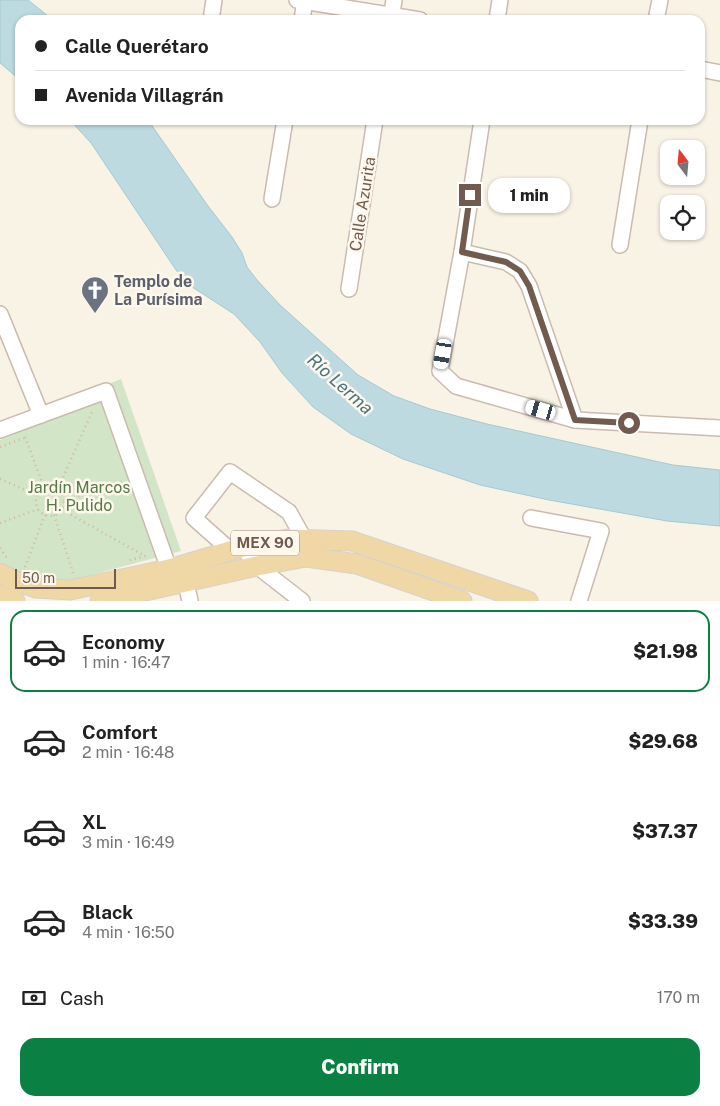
<!DOCTYPE html>
<html lang="en">
<head>
<meta charset="utf-8">
<style>
  body { margin:0; font-family:"Public Sans",sans-serif; background:#f2f2f2; color:#222; height:100vh; display:flex; flex-direction:column; font-size:19px; white-space:nowrap }
  * { box-sizing:border-box; margin:0 }
  p { font-size:16px; color:#767676 }
  .icon { flex:none; width:28px; height:28px; fill:none; stroke:currentColor; stroke-width:2; stroke-linecap:round; stroke-linejoin:round }
  .map { position:relative; height:601px; overflow:hidden }
  .drawer { display:flex; flex-direction:column; background:#fff; flex:1 }
  .drawer>* { flex:none }
  .top-card { position:absolute; left:15px; top:15px; width:690px; height:110px; border-radius:15px; box-shadow:0 1px 4px #0004; display:grid; align-content:center; height:110px; padding:0 20px; background:#fff }
  .needle { width:32px; rotate:344deg }
  .tools { position:absolute; left:660px; top:140px; display:grid; gap:10px }
  .tools a { display:grid; place-items:center; width:45px; height:45px; border-radius:10px; background:#fff; box-shadow:0 1px 4px #0004; font-size:25px }
  .scale { position:absolute; left:15px; bottom:12px; width:101px; box-sizing:border-box; padding-left:5px; border:2px solid #705b4e; border-top:0; font-size:14px; line-height:18px; white-space:nowrap; color:#705b4e; -webkit-text-stroke:4px #fdf7ec; paint-order:stroke }
  .end { position:absolute; width:22px; height:22px; margin:-11px; border:6px solid #705b4e; background:#fff; box-shadow:0 0 0 2px #fff }
  .from { border-radius:50% }
  .bubble { position:absolute; height:35px; border-radius:15px; background:#fff; box-shadow:0 1px 4px #0004; font-size:16px; font-weight:800; line-height:35px; text-align:center }
  .car { position:absolute; width:15px; height:30px; margin:-15px -8px; border-radius:6px; box-shadow:0 0 4px 1px #0007; background:linear-gradient(#fff 24%,#345 0 40%,#fff 0 76%,#345 0 86%,#fff 0) }
  .top-card b { display:flex; align-items:center; gap:18px; height:48px; font-size:19px }
  .top-card b+b { border-top:1px solid #e0e0e0 }
  .top-card i { width:12px; height:12px; background:#222 }
  ul { padding:9px 0 0; list-style:none }
  li { display:flex; align-items:center; gap:15px; height:82px; margin:0 10px 8px; padding:0 10px; border:2px solid transparent; border-radius:15px }
  li div { flex:1 }
  li b { display:block; font-size:19px }
  li em { font-style:normal; font-weight:800 }
  li.current { border-color:#0b8043 }
  li>.icon { width:45px; height:45px; stroke-width:1.5 }
  .pay { display:flex; align-items:center; gap:12px; height:55px; padding:0 20px; font-size:19px }
  .pay p { margin-inline-start:auto }
  .action { display:flex; gap:10px; margin-top:auto; padding:10px 20px }
  .action a { flex:1; height:58px; border-radius:15px; background:#0b8043; color:#fff; font-size:20px; font-weight:800; line-height:58px; text-align:center }
  .map>svg:first-child { display:block }
  .green { fill:#d2e5c6 }
  .water { fill:#bddae1; stroke:#a5c9d1 }
  .lines { fill:none; stroke-linecap:round; stroke-linejoin:round }
  .minor-casing { stroke:#cabbae; stroke-width:18 }
  .major-casing { stroke:#d7d1cd; stroke-width:21 }
  .path { stroke:#d0b7a5; stroke-width:2.5; stroke-dasharray:1 4; stroke-linecap:butt }
  .minor { stroke:#fff; stroke-width:15 }
  .major { stroke:#f0d7a6; stroke-width:19 }
  .route { stroke:#705b4e; stroke-width:6 }
  .labels { text-anchor:middle; stroke-width:5; stroke-linejoin:round; paint-order:stroke }
  .shield { fill:#fdf7ec; stroke:#9a8a7d; stroke-width:1 }
  .shield-label { font-size:15px; font-weight:bold; fill:#705b4e }
  .street-label { font-size:16px; fill:#705b4e; stroke:#fdf7ec }
  .worship-label { font-size:16px; font-weight:bold; fill:#5b616d; stroke:#fdf7ec; text-anchor:start }
  .park-label { font-size:16px; fill:#577a4b; stroke:#fdf7ec }
  .water-label { font-size:18px; font-style:italic; fill:#4b7580; stroke:#fdf7ec }
</style>
</head>
<body>
<div class="map">
<svg width="720" height="601" viewBox="0 0 720 601">
  <rect width="100%" height="100%" fill="#f9f3e6"/>
  <path class="green" d="M121,379L181,551L61,583C38,582 17,576 0,562V440L53,419L49,407Z"/>
  <g class="water">
    <polygon points="0,0 28,0 53,20 20,20 20,80 0,63"/>
    <polygon points="70,120 148,120 208,206 232,237 242,253 247,267 257,280 280,305 358,375 394,396 430,409 487,424 673,465 720,470 720,526 667,521 549,500 480,485 403,459 351,434 313,407 282,373 260,342 234,314 189,285 176,270 91,143"/>
  </g>
  <g class="lines">
    <g class="minor-casing">
      <g id="minor">
        <polyline points="297,0 420,20"/>
        <polyline points="211,20 214,0"/>
        <polyline points="302,20 305,0"/>
        <polyline points="391,20 394,0"/>
        <polyline points="497,20 500,0"/>
        <polyline points="656,20 660,0"/>
        <polyline points="700,69 720,73"/>
        <polyline points="482,120 462,252 440,371 456,386 575,420 720,428"/>
        <polyline points="272,199 285,120"/>
        <polyline points="620,245 640,120"/>
        <polyline points="462,252 506,262 520,271 529,286 575,420"/>
        <polyline points="349,289 375,120"/>
        <polyline points="0,314 41,415"/>
        <polyline points="0,430 106,391 169,569"/>
        <polyline points="531,518 601,531 579,601"/>
        <polyline points="243,547 257,566 302,601"/>
        <polyline points="231,551 194,518 230,472 289,512 304,539 305,548"/>
        <polyline points="186,583 190,601"/>
      </g>
    </g>
    <g class="major-casing">
      <g id="major">
        <polyline points="0,573 13,580 36,588 70,590 169,569 243,547 288,539 352,541 528,601"/>
        <polyline points="0,595 15,601"/>
        <polyline points="100,601 257,566 306,557 357,564 462,601"/>
      </g>
    </g>
    <g class="path">
      <polyline points="25,437 45,490"/>
      <polyline points="0,447 24,438"/>
      <polyline points="0,479 39,496"/>
      <circle cx="50" cy="502" r="14"/>
      <polyline points="57,491 92,412"/>
      <polyline points="64,501 124,481"/>
      <polyline points="62,510 145,556"/>
      <polyline points="54,515 73,573"/>
      <polyline points="0,523 38,509"/>
      <polyline points="0,548 7,558"/>
      <polyline points="130,560 149,555"/>
      <polyline points="25,567 45,515"/>
    </g>
    <use href="#minor" class="minor"/>
    <use href="#major" class="major"/>
  </g>
  <g class="lines">
    <polyline class="route" points="470,195 462,252 506,262 520,271 529,286 575,420 629,423"/>
  </g>
  <defs>
    <g id="church-pin" transform="scale(1.4375)"><path d="M0 17L-7.5 6A9.5 9.5 0 1 1 7.5 6Z" fill="#6b7280" stroke="#fdf7ec"/><path d="M-1.2-6h2.4v3.5h3.3v2.4h-3.3V6h-2.4V-.1h-3.3v-2.4h3.3Z" fill="#fff"/></g>
  </defs>
  <g fill-rule="evenodd">
    <use href="#church-pin" x="95" y="290"/>
  </g>
  <g class="labels">
    <rect class="shield" x="231" y="530.5" width="68" height="25" rx="4"/>
    <g class="shield-label">
      <text x="265" y="548">MEX 90</text>
    </g>
    <g class="street-label">
      <text transform="translate(362 204) rotate(-81)" y="6">Calle Azurita</text>
    </g>
    <g class="worship-label">
      <text x="114" y="287">Templo de<tspan x="114" dy="18">La Purísima</tspan></text>
    </g>
    <g class="park-label">
      <text x="79" y="493">Jardín Marcos<tspan x="79" dy="18">H. Pulido</tspan></text>
    </g>
    <g class="water-label">
      <text transform="translate(340 384) rotate(42)" y="6">Río Lerma</text>
    </g>
  </g>
</svg>
<div class="tools">
<a><svg class="needle" viewBox="-14 -14 28 28"><path d="M0-13l5 13h-10z" fill="#e53935"/><path d="M0 13l5-13h-10z" fill="#767676"/></svg></a>
<a><svg class="icon" aria-label="locate" viewBox="0 0 24 24"><circle cx="12" cy="12" r="6"/><path d="M12 2v4M12 18v4M2 12h4M18 12h4"/></svg></a>
</div>
<div class="scale">50 m</div>
<i class="end from" style="left:629px;top:423px"></i>
<i class="end" style="left:470px;top:195px"></i>
<div class="bubble" style="left:488px;top:178px;width:82px">1 min</div>
<i class="car" style="left:443px;top:354px;rotate:190deg"></i>
<i class="car" style="left:541px;top:410px;rotate:286deg"></i>
<div class="top-card">
<b><i class="from"></i>Calle Querétaro</b>
<b><i></i>Avenida Villagrán</b>
</div>
</div>
<section class="drawer">
<ul>
<li class="current"><svg class="icon" aria-label="car" viewBox="0 0 24 24"><path d="M5 17H2v-5l4-1 3-4h7l3 4 3 1v5h-3M9 17h6M6 11h13"/><circle cx="7" cy="17" r="2"/><circle cx="17" cy="17" r="2"/></svg><div><b>Economy</b><p>1 min · 16:47</p></div><em>$21.98</em></li>
<li><svg class="icon" aria-label="car" viewBox="0 0 24 24"><path d="M5 17H2v-5l4-1 3-4h7l3 4 3 1v5h-3M9 17h6M6 11h13"/><circle cx="7" cy="17" r="2"/><circle cx="17" cy="17" r="2"/></svg><div><b>Comfort</b><p>2 min · 16:48</p></div><em>$29.68</em></li>
<li><svg class="icon" aria-label="car" viewBox="0 0 24 24"><path d="M5 17H2v-5l4-1 3-4h7l3 4 3 1v5h-3M9 17h6M6 11h13"/><circle cx="7" cy="17" r="2"/><circle cx="17" cy="17" r="2"/></svg><div><b>XL</b><p>3 min · 16:49</p></div><em>$37.37</em></li>
<li><svg class="icon" aria-label="car" viewBox="0 0 24 24"><path d="M5 17H2v-5l4-1 3-4h7l3 4 3 1v5h-3M9 17h6M6 11h13"/><circle cx="7" cy="17" r="2"/><circle cx="17" cy="17" r="2"/></svg><div><b>Black</b><p>4 min · 16:50</p></div><em>$33.39</em></li>
</ul>
<div class="pay"><svg class="icon" aria-label="cash" viewBox="0 0 24 24"><path d="M3 7h18v10H3z"/><circle cx="12" cy="12" r="2"/></svg>Cash<p>170 m</p></div>
<div class="action"><a>Confirm</a></div>
</section>
</body>
</html>
